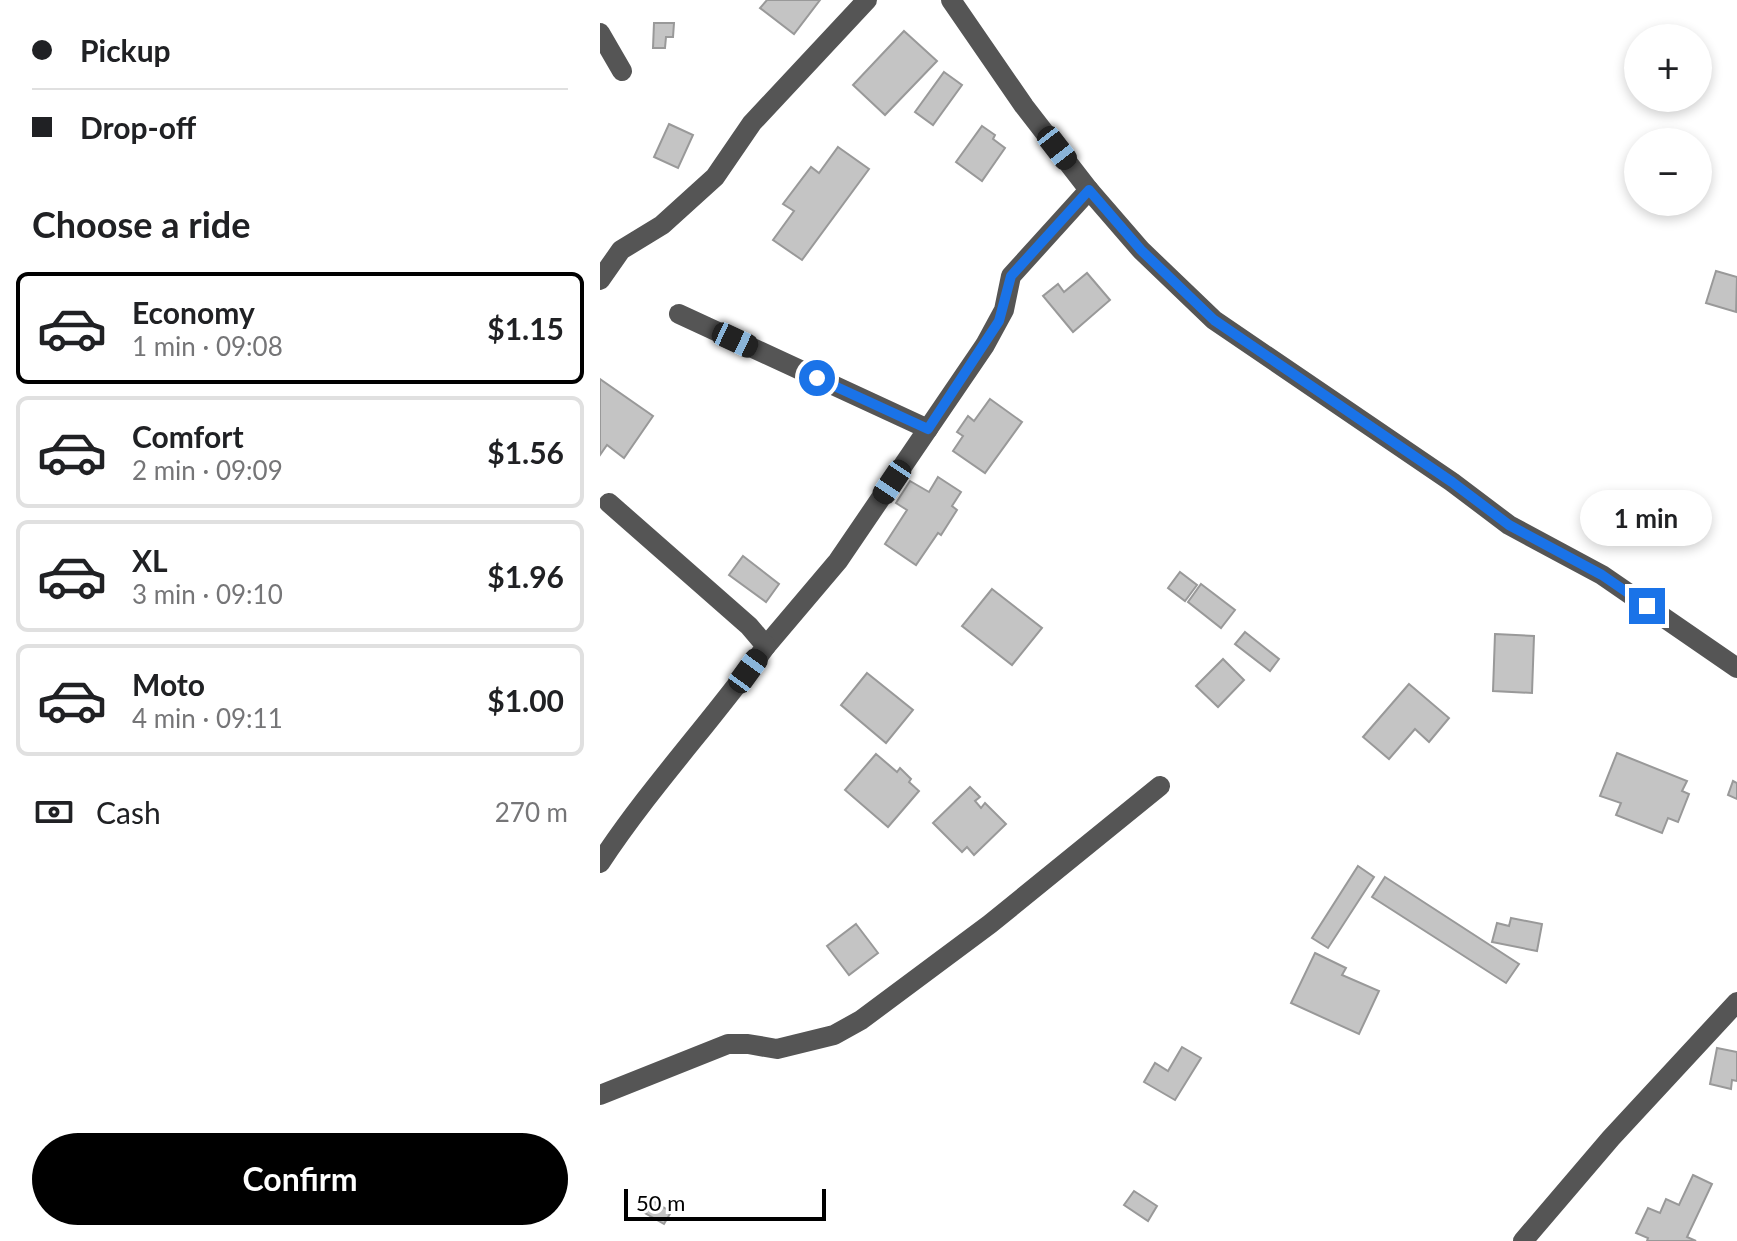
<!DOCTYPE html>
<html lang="en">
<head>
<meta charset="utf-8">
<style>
  body { margin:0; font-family:Lato,sans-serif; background:#f6f6f6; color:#202124; height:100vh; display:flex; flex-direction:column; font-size:30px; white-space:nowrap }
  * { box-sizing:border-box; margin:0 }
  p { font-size:26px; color:#757577 }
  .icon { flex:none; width:44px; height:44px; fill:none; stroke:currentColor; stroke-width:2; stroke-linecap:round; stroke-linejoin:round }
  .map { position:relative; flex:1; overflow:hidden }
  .details { display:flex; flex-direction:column; background:#fff; width:600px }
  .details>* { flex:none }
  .guide { display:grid; align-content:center; height:176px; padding:0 32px; background:#fff }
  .buttons { position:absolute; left:1024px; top:24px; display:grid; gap:16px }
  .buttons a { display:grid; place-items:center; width:88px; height:88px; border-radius:50%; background:#fff; box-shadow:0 4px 12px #0003; font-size:40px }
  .scale { position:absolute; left:24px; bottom:20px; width:202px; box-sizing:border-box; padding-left:8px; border:4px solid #000; border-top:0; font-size:22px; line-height:28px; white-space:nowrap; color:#000; -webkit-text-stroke:6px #fff; paint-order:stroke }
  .end { position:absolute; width:36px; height:36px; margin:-18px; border:10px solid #1a73e8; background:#fff; box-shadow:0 0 0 4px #fff }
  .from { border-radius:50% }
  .bubble { position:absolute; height:56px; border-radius:28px; background:#fff; box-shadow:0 4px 12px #0003; font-size:26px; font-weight:700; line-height:56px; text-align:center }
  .car { position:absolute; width:24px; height:48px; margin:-24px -12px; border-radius:10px; box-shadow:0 0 6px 2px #0007; background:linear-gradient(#222 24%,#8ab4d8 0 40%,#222 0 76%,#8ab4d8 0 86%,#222 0) }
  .guide b { display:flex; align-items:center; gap:28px; height:76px; font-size:30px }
  .guide b+b { border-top:2px solid #e0e0e0 }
  .guide i { width:20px; height:20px; background:#202124 }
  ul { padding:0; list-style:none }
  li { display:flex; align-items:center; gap:24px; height:112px; margin:0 16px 12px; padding:0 16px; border:4px solid #e0e0e0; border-radius:12px }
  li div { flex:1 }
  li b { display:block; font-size:30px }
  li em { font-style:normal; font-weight:700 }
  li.on { border-color:#000 }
  li>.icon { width:72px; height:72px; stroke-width:1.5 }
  h2 { padding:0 32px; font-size:36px; line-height:96px }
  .pay { display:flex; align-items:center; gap:20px; height:88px; padding:0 32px; font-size:30px }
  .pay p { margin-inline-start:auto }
  .primary-button { display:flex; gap:16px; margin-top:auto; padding:16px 32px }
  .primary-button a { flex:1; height:92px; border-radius:48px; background:#000; color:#fff; font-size:32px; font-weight:700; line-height:92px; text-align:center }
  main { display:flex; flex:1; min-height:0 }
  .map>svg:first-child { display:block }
  .building { fill:#c4c4c4; stroke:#999; stroke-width:2 }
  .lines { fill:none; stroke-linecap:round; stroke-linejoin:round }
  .minor { stroke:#555; stroke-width:20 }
  .route { stroke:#1a73e8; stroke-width:10 }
</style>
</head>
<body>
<main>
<section class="details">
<div class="guide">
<b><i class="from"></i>Pickup</b>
<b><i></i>Drop-off</b>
</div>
<h2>Choose a ride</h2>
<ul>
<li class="on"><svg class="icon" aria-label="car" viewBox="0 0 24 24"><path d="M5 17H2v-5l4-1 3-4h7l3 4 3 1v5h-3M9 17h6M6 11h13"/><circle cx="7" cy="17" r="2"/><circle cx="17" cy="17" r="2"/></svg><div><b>Economy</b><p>1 min · 09:08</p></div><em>$1.15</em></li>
<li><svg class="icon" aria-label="car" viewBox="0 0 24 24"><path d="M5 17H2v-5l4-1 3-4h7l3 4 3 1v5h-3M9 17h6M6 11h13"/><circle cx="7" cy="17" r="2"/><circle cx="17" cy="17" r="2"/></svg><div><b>Comfort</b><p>2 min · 09:09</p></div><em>$1.56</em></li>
<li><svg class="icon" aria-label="car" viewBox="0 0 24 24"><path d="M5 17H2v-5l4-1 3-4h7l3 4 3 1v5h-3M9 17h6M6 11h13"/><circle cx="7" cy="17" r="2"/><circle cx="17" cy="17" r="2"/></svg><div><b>XL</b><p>3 min · 09:10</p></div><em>$1.96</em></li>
<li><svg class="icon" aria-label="car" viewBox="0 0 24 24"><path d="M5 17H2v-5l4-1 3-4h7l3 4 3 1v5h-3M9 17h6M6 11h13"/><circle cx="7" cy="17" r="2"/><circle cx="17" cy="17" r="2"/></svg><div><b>Moto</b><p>4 min · 09:11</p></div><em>$1.00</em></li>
</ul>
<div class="pay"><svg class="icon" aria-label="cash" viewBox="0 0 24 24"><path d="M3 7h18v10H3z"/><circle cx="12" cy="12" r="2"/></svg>Cash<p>270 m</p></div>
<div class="primary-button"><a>Confirm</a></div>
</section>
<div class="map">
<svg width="1137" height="1241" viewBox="0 0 1137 1241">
  <rect width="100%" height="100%" fill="#fff"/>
  <g class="building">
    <polygon points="167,0 220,0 194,34 160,8"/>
    <polygon points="54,23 74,23 73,37 66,37 65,48 53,48"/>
    <polygon points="304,31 337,61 285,115 253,85"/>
    <polygon points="344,72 362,85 333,125 315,112"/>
    <polygon points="69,124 93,135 78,168 54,157"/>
    <polygon points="382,126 395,135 393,139 405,148 382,181 356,162"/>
    <polygon points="238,147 269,169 202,260 173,240 194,211 183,204 211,167 219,173"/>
    <polygon points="1116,271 1137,277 1136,312 1106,303"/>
    <polygon points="487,273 510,300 473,332 443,296 458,284 464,292"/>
    <polygon points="0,379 53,416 24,458 7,445 0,455"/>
    <polygon points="390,399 422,422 385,473 353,451 363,436 357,432 368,416 374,421"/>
    <polygon points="338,477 361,492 352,506 357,510 341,535 338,533 316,565 285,544 307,510 296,503 310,481 329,492"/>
    <polygon points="143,556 179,584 166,602 129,575"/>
    <polygon points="580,572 597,585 585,601 568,588"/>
    <polygon points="601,584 635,610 621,628 588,602"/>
    <polygon points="392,589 442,628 412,665 362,626"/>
    <polygon points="645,632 679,659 670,671 635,644"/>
    <polygon points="895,634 934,636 932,693 893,691"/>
    <polygon points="623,659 644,680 618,707 596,686"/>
    <polygon points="267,673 313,710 286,743 241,705"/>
    <polygon points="809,684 849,718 829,742 815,729 789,759 763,737"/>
    <polygon points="1017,753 1087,781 1082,791 1089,794 1078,822 1068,818 1062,833 1016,815 1021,803 1000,796"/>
    <polygon points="276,754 297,772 300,768 311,779 309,782 319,791 288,827 245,790"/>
    <polygon points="1133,781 1137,783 1137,799 1128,795"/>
    <polygon points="370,787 380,797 375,801 381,808 385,803 406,824 374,855 367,847 362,852 333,823"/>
    <polygon points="758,866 774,877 728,948 712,938"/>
    <polygon points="785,877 919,964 906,983 772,897"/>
    <polygon points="911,918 942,924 937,951 892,942 897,923 909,926"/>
    <polygon points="256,924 278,953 249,975 227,946"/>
    <polygon points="715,953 746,968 742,975 779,991 759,1034 691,1003"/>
    <polygon points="582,1047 601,1058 575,1100 544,1082 555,1063 568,1071"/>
    <polygon points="1117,1048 1137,1052 1137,1081 1132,1080 1131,1089 1110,1084"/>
    <polygon points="1093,1175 1112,1184 1087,1237 1096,1241 1047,1241 1048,1238 1036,1233 1048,1208 1060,1213 1066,1199 1079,1205"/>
    <polygon points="534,1191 557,1206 548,1221 524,1205"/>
    <polygon points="52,1200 71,1212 64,1224 45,1213"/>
  </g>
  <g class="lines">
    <g class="minor">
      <polyline points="351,0 424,106 489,190 541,250 614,320 852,482 909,525 1002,575 1137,668"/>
      <polyline points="0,33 22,71"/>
      <polyline points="0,280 21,250 62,225 115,177 152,123 267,0"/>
      <polyline points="79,314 328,429"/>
      <polyline points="166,646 238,561 385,345 404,310 411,276 489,190"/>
      <path d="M0,863C50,787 113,720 166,646L149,626L9,503"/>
      <polyline points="0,1095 128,1044 148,1044 177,1049 234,1035 261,1020 390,924 560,786"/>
      <polyline points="923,1241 1011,1138 1137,1002"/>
    </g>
  </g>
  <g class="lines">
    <polyline class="route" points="217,378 328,429 399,321 411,276 489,190 541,250 614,320 852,482 909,525 1002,575 1047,606"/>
  </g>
</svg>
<div class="buttons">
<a>+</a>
<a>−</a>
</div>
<div class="scale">50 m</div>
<i class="end from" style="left:217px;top:378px"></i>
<i class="end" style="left:1047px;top:606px"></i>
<div class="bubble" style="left:980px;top:490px;width:132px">1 min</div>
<i class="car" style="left:457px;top:148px;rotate:142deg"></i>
<i class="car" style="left:135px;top:340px;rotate:115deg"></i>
<i class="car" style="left:292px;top:482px;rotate:214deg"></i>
<i class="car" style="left:148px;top:671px;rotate:36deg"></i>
</div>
</main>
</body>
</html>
